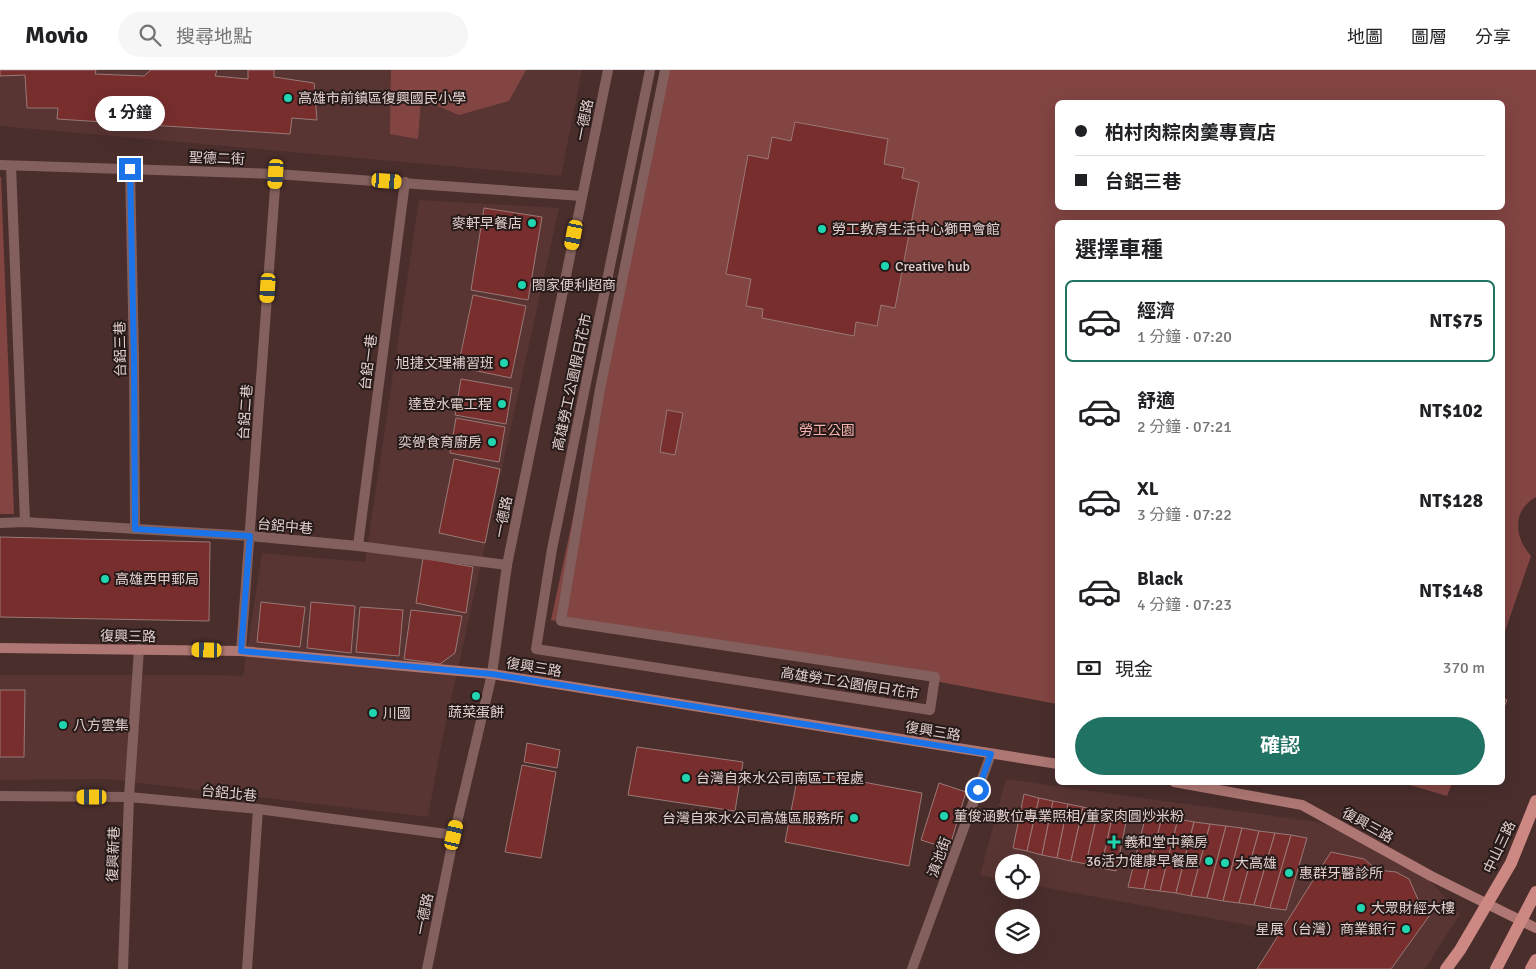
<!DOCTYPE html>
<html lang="zh-TW">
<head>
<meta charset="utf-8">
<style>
  body { margin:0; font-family:Signika,"Noto Sans TC",sans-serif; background:#f6f6f6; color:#202124; height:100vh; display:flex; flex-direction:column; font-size:19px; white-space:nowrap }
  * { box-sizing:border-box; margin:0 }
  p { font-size:16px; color:#757577 }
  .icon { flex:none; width:28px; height:28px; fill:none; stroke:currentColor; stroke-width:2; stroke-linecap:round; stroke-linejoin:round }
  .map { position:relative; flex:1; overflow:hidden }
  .sheet { position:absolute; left:1055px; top:150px; width:450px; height:565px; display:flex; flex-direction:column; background:#fff; border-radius:8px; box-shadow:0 5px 20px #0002 }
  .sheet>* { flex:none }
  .hud { position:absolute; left:1055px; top:30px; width:450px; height:110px; border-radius:8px; box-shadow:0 5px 20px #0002; display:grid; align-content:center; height:110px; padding:0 20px; background:#fff }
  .tools { position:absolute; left:995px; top:784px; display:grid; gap:10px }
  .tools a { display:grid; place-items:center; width:45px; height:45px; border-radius:50%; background:#fff; box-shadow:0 5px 20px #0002; font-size:25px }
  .end { position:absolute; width:22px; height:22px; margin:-11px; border:6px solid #1a73e8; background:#fff; box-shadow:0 0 0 2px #fff }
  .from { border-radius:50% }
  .bubble { position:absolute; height:35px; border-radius:18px; background:#fff; box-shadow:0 5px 20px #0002; font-size:16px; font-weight:700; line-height:35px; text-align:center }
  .car { position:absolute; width:15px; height:30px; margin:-15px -8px; border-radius:6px; box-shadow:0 0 4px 1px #0007; background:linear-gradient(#f5c518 24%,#345 0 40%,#f5c518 0 76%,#345 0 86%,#f5c518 0) }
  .hud b { display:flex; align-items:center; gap:18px; height:48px; font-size:19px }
  .hud b+b { border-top:1px solid #e0e0e0 }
  .hud i { width:12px; height:12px; background:#202124 }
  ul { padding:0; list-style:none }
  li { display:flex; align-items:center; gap:15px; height:82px; margin:0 10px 8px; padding:0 10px; border:2px solid transparent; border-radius:8px }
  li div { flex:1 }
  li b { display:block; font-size:19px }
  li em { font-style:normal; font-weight:700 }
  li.active { border-color:#207263 }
  li>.icon { width:45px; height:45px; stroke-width:1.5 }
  h2 { padding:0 20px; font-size:22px; line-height:60px }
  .pay { display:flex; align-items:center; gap:12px; height:55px; padding:0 20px; font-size:19px }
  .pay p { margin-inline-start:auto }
  .action { display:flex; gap:10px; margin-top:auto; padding:10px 20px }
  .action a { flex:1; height:58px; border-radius:30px; background:#207263; color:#fff; font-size:20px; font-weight:700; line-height:58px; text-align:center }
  header { display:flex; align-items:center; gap:30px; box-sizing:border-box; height:70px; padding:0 25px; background:#fff; border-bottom:1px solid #e0e0e0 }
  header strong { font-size:24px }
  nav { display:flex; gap:28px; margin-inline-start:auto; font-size:18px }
  .search { width:350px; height:45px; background:#f6f6f6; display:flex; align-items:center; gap:12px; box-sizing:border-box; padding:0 18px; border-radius:28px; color:#757577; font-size:19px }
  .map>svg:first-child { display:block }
  .built { fill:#583533 }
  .green { fill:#824542; fill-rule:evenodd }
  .building { fill:#772e2d; stroke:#997976 }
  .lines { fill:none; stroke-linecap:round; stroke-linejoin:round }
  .lane { stroke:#83605d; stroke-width:10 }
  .street { stroke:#83605d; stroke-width:10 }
  .secondary { stroke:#ae7773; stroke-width:10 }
  .primary { stroke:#ce8883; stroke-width:12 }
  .route { stroke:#1a73e8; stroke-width:6 }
  .poi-dot { fill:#20d5b0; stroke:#261a19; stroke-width:2 }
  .labels { text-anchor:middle; stroke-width:4; stroke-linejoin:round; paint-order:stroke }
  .poi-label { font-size:14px; fill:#e1cfcd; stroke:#261a19; text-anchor:start }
  .street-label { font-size:14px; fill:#e1cfcd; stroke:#261a19 }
  .park-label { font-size:14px; fill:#f7b3ae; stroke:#261a19 }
</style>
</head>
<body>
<header>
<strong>Movio</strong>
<div class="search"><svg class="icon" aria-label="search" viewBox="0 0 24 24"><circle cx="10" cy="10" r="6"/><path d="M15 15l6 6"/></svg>搜尋地點</div>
<nav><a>地圖</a><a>圖層</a><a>分享</a></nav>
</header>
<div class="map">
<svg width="1536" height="899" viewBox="0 0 1536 899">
  <rect width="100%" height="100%" fill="#492e2c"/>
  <g class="built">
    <polygon points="0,0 582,0 561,106 0,56"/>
    <polygon points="419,130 559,138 441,676 428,747 107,709 0,710 0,605 213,605 243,606 262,483 365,492"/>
    <polygon points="1006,709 1317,752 1370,770 1419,799 1460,844 1425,899 1268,899 1296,864 1031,815 1031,792 1004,792 1004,810 980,805"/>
  </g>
  <g class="green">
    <polygon points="391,0 526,0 509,31 459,45 421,29 418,69 390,64"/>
    <path d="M669,0H1536V427C1511,441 1515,468 1531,486L1503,567L1502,152H1058L1057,634L940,612L551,550ZM1058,32H1502V138H1058Z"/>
    <polygon points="0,107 1,107 14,444 0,444"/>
    <polygon points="1403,713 1452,713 1447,726"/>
  </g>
  <g class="building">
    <polygon points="0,0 96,0 95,4 144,6 151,0 217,0 215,6 248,9 248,0 274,0 274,7 314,13 317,50 292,48 290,64 57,49 58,38 27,38 25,5 0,6"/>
    <polygon points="795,52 888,69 884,94 904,98 902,108 919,112 895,238 881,235 877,256 856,252 854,266 762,248 763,239 746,236 751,209 726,204 748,85 768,89 772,67 791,71"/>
    <polygon points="484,138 542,147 528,230 471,220"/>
    <polygon points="473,225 526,236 511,308 458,297"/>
    <polygon points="461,309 512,318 506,354 455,345"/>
    <polygon points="667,340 683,343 675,385 660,382"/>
    <polygon points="456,348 505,357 499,392 450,383"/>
    <polygon points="454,389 500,399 485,473 439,463"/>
    <polygon points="0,467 210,472 209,551 0,547"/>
    <polygon points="423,488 473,497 466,543 416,533"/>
    <polygon points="261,532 305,537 300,577 257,572"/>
    <polygon points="311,532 355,536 351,583 307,578"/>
    <polygon points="360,537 403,540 399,586 356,582"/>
    <polygon points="411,540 462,546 455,583 440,594 404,589"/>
    <polygon points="0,620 25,620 24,687 0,687"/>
    <polygon points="1502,628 1507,630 1502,642"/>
    <polygon points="527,673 560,680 557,698 524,692"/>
    <polygon points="637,677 743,692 735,741 628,725"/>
    <polygon points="522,695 556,702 541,788 505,782"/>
    <polygon points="799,700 922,723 909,796 785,772"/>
    <polygon points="939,713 966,722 949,779 921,770"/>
    <polygon points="1024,724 1039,728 1027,781 1013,778"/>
    <polygon points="1039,728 1053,731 1042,785 1027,781"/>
    <polygon points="1053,731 1068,734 1057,788 1042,785"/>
    <polygon points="1068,734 1083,737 1071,791 1057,788"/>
    <polygon points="1083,737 1098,741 1086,794 1071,791"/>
    <polygon points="1098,741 1113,744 1101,798 1086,794"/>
    <polygon points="1113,744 1127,747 1116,801 1101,798"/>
    <polygon points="1146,745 1162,747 1144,819 1128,817"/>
    <polygon points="1162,747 1178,749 1160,821 1144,819"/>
    <polygon points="1178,749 1194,752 1176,823 1160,821"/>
    <polygon points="1194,752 1210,754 1191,826 1176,823"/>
    <polygon points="1210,754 1226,756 1207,828 1191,826"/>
    <polygon points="1226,756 1242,758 1223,831 1207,828"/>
    <polygon points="1242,758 1259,761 1239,833 1223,831"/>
    <polygon points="1259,761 1275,763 1254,835 1239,833"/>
    <polygon points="1275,763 1291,765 1270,838 1254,835"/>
    <polygon points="1291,765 1307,768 1286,840 1270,838"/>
    <polygon points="1331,782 1364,789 1377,800 1396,802 1409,809 1420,834 1432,842 1391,899 1257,899"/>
  </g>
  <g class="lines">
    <g class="lane">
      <polyline points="11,96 25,452"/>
      <polyline points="130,99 134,287 135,459"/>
      <polyline points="0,453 25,452 250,466 358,476 507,495"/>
      <polyline points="358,476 405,112"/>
      <polyline points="241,581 276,104"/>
      <polyline points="0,726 129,727 258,739 454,765"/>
      <polyline points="123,899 129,727 139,579"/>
      <polyline points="247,899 258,739"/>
    </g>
    <g class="street">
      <polyline points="650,0 552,479 536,579 930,640 935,607 561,551 600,319 665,0"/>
      <polyline points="0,95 276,104 582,126"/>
      <polyline points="427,899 454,765 492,604 507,495 608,0"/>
      <polyline points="912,899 991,684"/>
    </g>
    <g class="secondary">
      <polyline points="0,578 241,581 492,604 1058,694"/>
      <polyline points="1174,712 1302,735 1431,806 1536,858"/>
    </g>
    <g class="primary">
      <polyline points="1446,899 1460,880 1511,793 1536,731"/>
      <polyline points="1496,899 1536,822"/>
      <polyline points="1531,899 1536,890"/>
    </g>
  </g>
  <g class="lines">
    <polyline class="route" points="130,99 134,287 135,459 250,466 241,581 492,604 991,684 978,720"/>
  </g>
  <g class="poi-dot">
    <circle cx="288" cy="28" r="5"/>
    <circle cx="532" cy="153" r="5"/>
    <circle cx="822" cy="159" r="5"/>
    <circle cx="885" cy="196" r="5"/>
    <circle cx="522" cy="215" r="5"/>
    <circle cx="504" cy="293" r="5"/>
    <circle cx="502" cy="334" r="5"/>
    <circle cx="492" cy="372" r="5"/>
    <circle cx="105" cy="509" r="5"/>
    <circle cx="476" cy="626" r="5"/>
    <circle cx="373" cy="643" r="5"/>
    <circle cx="63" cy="655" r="5"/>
    <circle cx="686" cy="708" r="5"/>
    <circle cx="944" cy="746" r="5"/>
    <circle cx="854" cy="748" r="5"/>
    <path d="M1111.5 764.5h5v5h5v5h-5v5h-5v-5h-5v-5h5z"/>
    <circle cx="1209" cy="791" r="5"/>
    <circle cx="1225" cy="793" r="5"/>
    <circle cx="1289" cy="803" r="5"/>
    <circle cx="1361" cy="838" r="5"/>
    <circle cx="1406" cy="859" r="5"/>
  </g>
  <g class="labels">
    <g class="poi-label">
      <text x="298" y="33">高雄市前鎮區復興國民小學</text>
      <text x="522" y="158" text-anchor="end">麥軒早餐店</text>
      <text x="832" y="164">勞工教育生活中心獅甲會館</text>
      <text x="895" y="201">Creative hub</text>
      <text x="532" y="220">閤家便利超商</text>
      <text x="494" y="298" text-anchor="end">旭捷文理補習班</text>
      <text x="492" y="339" text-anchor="end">達登水電工程</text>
      <text x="482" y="377" text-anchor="end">奕哿食育廚房</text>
      <text x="115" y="514">高雄西甲郵局</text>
      <text x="476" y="647" text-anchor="middle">蔬菜蛋餅</text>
      <text x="383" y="648">川國</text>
      <text x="73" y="660">八方雲集</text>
      <text x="696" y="713">台灣自來水公司南區工程處</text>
      <text x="954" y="751">董俊涵數位專業照相/董家肉圓炒米粉</text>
      <text x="844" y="753" text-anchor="end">台灣自來水公司高雄區服務所</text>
      <text x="1124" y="777">義和堂中藥房</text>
      <text x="1199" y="796" text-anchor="end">36活力健康早餐屋</text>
      <text x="1235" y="798">大高雄</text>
      <text x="1299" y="808">惠群牙醫診所</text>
      <text x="1371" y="843">大眾財經大樓</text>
      <text x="1396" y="864" text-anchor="end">星展（台灣）商業銀行</text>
    </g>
    <g class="street-label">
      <text transform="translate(584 50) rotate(-79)" y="5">一德路</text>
      <text transform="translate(217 88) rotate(2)" y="5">聖德二街</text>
      <text transform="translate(120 279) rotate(-91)" y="5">台鋁三巷</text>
      <text transform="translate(368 292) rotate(-83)" y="5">台鋁一巷</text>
      <text transform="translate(572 312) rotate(-78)" y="5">高雄勞工公園假日花市</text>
      <text transform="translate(245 342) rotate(-86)" y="5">台鋁二巷</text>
      <text transform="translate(503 447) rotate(-79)" y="5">一德路</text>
      <text transform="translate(285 456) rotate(5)" y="5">台鋁中巷</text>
      <text transform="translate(128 566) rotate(1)" y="5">復興三路</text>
      <text transform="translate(534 597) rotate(9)" y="5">復興三路</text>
      <text transform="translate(850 613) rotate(9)" y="5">高雄勞工公園假日花市</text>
      <text transform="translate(933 661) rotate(9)" y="5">復興三路</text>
      <text transform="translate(229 723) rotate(6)" y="5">台鋁北巷</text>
      <text transform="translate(1368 755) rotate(29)" y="5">復興三路</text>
      <text transform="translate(1499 777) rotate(-65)" y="5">中山三路</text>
      <text transform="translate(113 784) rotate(-88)" y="5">復興新巷</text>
      <text transform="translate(939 787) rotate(-70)" y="5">滇池街</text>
      <text transform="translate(424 844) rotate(-79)" y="5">一德路</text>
    </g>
    <g class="park-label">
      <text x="827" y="365">勞工公園</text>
    </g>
  </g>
</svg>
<div class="tools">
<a><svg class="icon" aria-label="locate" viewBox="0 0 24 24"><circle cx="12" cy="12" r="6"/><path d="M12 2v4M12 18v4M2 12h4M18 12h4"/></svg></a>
<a><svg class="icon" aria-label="layers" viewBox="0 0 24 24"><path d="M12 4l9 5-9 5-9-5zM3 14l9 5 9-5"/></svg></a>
</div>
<i class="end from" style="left:978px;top:720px"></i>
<i class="end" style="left:130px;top:99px"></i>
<div class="bubble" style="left:95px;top:26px;width:70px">1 分鐘</div>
<i class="car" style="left:276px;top:104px;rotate:184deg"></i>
<i class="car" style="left:387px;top:111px;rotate:94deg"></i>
<i class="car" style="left:574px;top:165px;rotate:191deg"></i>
<i class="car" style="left:268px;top:218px;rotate:184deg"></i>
<i class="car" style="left:207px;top:580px;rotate:271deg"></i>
<i class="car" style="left:92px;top:727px;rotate:270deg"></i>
<i class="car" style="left:454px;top:765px;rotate:13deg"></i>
<div class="hud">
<b><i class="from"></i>柏村肉粽肉羹專賣店</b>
<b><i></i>台鋁三巷</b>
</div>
<section class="sheet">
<h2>選擇車種</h2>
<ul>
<li class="active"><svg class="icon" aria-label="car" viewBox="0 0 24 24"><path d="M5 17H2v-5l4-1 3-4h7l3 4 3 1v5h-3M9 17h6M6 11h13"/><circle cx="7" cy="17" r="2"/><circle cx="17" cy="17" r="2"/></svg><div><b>經濟</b><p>1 分鐘 · 07:20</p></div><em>NT$75</em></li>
<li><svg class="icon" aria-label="car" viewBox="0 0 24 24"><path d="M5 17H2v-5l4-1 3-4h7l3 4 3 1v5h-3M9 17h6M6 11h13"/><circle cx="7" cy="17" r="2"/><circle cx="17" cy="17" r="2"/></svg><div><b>舒適</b><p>2 分鐘 · 07:21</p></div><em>NT$102</em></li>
<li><svg class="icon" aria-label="car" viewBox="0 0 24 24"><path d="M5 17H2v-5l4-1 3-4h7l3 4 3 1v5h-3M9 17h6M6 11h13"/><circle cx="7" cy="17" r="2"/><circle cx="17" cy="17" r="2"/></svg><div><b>XL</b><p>3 分鐘 · 07:22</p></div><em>NT$128</em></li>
<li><svg class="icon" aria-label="car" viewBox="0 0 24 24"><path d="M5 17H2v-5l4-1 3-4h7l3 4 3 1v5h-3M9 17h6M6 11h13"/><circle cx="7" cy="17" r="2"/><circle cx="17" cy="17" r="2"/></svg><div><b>Black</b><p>4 分鐘 · 07:23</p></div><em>NT$148</em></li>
</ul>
<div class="pay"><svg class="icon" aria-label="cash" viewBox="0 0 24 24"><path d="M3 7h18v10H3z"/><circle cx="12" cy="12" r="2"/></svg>現金<p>370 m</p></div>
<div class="action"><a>確認</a></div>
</section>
</div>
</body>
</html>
